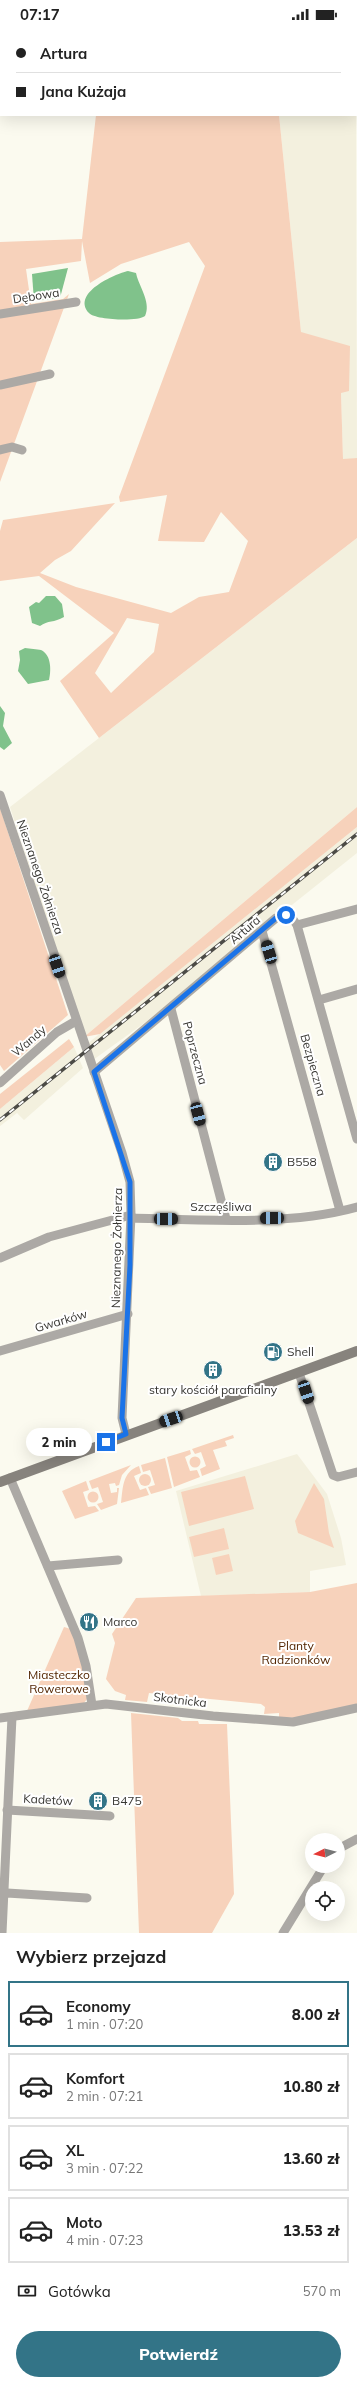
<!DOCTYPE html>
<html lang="pl">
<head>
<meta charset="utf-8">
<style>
  body { margin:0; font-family:Mulish,sans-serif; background:#f6f6f6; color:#222; height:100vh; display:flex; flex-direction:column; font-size:15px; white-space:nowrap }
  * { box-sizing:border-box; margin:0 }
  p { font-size:13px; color:#767676 }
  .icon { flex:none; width:22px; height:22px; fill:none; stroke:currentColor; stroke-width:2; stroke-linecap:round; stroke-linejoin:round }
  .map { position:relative; height:1905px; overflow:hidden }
  .side { display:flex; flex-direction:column; background:#fff; flex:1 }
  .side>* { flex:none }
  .top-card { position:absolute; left:0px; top:0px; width:357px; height:88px; box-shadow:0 4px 16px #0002; display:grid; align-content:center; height:88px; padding:0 16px; background:#fff }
  .needle { width:26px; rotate:264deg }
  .tools { position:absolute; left:305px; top:1805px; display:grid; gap:8px }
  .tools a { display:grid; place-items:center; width:40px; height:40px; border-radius:50%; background:#fff; box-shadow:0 4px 16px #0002; font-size:20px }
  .end { position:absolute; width:18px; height:18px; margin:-9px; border:5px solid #1a73e8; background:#fff; box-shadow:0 0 0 2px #fff }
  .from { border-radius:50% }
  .bubble { position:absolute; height:28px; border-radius:14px; background:#fff; box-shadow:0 4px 16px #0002; font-size:13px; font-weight:800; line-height:28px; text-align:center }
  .car { position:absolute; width:12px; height:24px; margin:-12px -6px; border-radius:5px; box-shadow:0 0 3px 1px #0007; background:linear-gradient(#222 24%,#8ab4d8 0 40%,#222 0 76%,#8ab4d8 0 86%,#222 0) }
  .top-card b { display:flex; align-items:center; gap:14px; height:38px; font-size:15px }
  .top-card b+b { border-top:1px solid #e0e0e0 }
  .top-card i { width:10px; height:10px; background:#222 }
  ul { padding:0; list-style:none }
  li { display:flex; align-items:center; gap:12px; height:66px; margin:0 8px 6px; padding:0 8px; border:2px solid #e0e0e0; border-radius:0px }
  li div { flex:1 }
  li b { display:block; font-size:15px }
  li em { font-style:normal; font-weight:800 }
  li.selected { border-color:#337487 }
  li>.icon { width:36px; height:36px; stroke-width:1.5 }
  h2 { padding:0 16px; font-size:18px; line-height:48px }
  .pay { display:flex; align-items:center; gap:10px; height:44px; padding:0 16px; font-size:15px }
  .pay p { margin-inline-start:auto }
  .primary-button { display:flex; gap:8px; margin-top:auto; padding:8px 16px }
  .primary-button a { flex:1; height:46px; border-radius:24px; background:#337487; color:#fff; font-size:16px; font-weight:800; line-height:46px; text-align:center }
  .status { display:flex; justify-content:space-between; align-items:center; height:28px; padding:0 20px; background:#fff; direction:ltr }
  .status svg { height:11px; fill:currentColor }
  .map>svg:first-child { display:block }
  .built { fill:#f3f0de }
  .green { fill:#f7d2bb; fill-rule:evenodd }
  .water { fill:#80c28b }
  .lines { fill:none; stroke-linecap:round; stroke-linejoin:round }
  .street { stroke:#aca9a5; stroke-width:9 }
  .secondary { stroke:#87837d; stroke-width:10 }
  .rail-casing { stroke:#4c4b46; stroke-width:3.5 }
  .rail { stroke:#fff; stroke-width:2; stroke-dasharray:6; stroke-linecap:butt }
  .route { stroke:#1a73e8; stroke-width:5 }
  .labels { text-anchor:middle; stroke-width:4; stroke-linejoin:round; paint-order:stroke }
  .street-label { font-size:12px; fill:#373632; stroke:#fff }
  .poi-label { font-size:12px; fill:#373632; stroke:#fff; text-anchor:start }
  .park-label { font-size:12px; fill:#532602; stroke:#fff }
</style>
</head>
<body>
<div class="status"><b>07:17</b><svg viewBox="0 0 49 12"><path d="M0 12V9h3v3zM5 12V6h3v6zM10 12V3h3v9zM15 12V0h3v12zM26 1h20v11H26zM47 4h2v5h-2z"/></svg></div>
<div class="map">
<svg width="357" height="1905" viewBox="0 0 357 1905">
  <rect width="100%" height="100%" fill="#fbfaef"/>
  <g class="built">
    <polygon points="356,71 357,430 343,432 341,365 301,304 279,87 356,87"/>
    <polygon points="357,510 357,779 84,1009 10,779"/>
    <polygon points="357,799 357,825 143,996 93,1032 87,1016"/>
    <polygon points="74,1019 83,1040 24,1092 17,1085 0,1098 0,1081"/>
    <polygon points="297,1426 327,1466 341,1510 346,1537 310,1543 310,1564 201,1568 176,1463"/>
  </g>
  <g class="green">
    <polygon points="103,0 357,0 357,71 356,1"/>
    <path d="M96,87H279L301,304L350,318L349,363L341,365L343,431L357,430V510L99,710L60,653L114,605L39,548L0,553V503L3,492L115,475L71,523L55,532L40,545L76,559L171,585L199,569L229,564L248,513L221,484L204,514L158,513L167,467L120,474L119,469L205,238L189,214L121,236L90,255L82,213L81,233L26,241L31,276L63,271L69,266L0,454V214L82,211ZM127,590L159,596L154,624L111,665L95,645Z"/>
    <polygon points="357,779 357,799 100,1006 84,1009"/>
    <polygon points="0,780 68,987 4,1043 0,1037"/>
    <polygon points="69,1011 74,1019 0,1081 0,1066"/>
    <polygon points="233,1407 234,1410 225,1413 227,1418 213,1422 220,1441 202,1448 200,1441 206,1438 201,1424 195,1426 192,1421"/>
    <polygon points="190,1422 191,1426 185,1429 190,1443 197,1442 200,1449 174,1459 167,1429"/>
    <circle cx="195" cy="1434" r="5.5"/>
    <polygon points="165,1430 172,1460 151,1466 148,1459 155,1457 150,1442 143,1444 141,1437"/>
    <polygon points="131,1437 122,1447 119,1457 116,1458 115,1455 109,1456 111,1465 117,1464 117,1460 119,1460 117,1476 101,1482 97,1476 103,1474 98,1459 92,1461 89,1453"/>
    <path d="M139,1438L141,1445L134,1448L140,1462L146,1460L149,1467L121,1475C123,1460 122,1444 139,1438Z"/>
    <circle cx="145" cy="1452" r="6"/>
    <polygon points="245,1448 254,1481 189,1498 181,1464"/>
    <polygon points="86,1453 89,1462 83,1464 88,1479 95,1478 99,1483 75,1491 62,1463"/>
    <polygon points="314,1455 324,1471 329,1505 334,1520 298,1505 295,1493"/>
    <circle cx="93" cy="1469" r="5.5"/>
    <polygon points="224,1500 229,1521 194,1529 189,1509"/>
    <polygon points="229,1526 233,1543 216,1547 212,1530"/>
    <polygon points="357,1555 357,1676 294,1690 279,1689 279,1685 264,1686 265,1679 261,1676 149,1665 147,1674 125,1672 126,1667 115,1663 106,1651 115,1615 112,1606 136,1570 310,1564"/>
    <polygon points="64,1599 71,1601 84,1642 87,1671 84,1675 27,1683"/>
    <polygon points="131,1685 178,1690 182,1693 198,1693 199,1696 227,1696 234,1866 212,1905 139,1905"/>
  </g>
  <g class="water">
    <polygon points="68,240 60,270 34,273 32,246"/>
    <path d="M128,243L136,245L137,249C141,261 151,276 145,288C138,294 95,292 89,285C71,265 115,246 128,243Z"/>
    <path d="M46,568H55L62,576L64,589C54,595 48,592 40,598L32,595L29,579L36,574L39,575Z"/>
    <path d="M25,620C30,621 37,621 41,622C52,627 51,644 49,652L28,656L18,643L20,632L19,623Z"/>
    <polygon points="0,678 5,685 3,698 12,715 4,722 0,719"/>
  </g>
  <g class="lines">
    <g class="street">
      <polyline points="0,286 76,274"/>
      <polyline points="0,357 50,346"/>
      <polyline points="0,422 12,419 22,422"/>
      <polyline points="0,767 122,1125 130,1154 131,1187 122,1390 126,1406"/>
      <polyline points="297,897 357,881"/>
      <polyline points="262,903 339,1179"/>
      <polyline points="319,972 357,961"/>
      <polyline points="171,981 226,1191"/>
      <polyline points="94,1044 276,890 286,887 292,890 297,897 357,1111"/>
      <polyline points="0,1055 57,1004 76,993"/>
      <path d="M131,1190C201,1192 290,1198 357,1179"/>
      <polyline points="0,1230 49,1209 131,1187"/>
      <polyline points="0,1323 128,1286"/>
      <polyline points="299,1345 333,1447 338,1449 357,1444"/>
      <polyline points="10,1450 78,1610 86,1638 92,1677"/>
      <polyline points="48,1538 118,1532"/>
      <polyline points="0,1690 106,1676 213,1688 293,1694 357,1680"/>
      <polyline points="7,1782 110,1788"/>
      <polyline points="338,1821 357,1811"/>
      <polyline points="0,1867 7,1865 87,1870"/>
      <polyline points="2,1905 12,1689"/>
      <polyline points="283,1905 324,1838"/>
    </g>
    <polyline class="secondary" points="0,1454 357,1323"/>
    <g class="rail-casing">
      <polyline id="rail" points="0,1092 357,806"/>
    </g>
    <use href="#rail" class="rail"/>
  </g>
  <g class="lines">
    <polyline class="route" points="106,1414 126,1406 122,1390 130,1237 130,1154 94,1044 276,890 286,887"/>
  </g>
  <defs>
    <g id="building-disc" transform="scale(1)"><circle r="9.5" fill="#337487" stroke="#fff"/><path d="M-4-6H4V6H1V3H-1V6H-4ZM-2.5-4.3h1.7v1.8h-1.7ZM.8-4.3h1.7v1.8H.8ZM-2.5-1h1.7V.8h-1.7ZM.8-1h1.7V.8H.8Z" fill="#fff"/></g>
    <g id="fuel-disc" transform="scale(1)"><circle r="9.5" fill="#337487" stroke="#fff"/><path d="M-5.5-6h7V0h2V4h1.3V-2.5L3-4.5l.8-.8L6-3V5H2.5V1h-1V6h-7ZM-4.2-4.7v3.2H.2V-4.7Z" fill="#fff"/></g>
    <g id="restaurant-disc" transform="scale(1)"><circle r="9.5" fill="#337487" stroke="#fff"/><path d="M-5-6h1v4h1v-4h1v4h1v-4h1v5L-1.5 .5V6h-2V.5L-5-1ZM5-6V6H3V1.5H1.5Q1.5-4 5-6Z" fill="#fff"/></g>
  </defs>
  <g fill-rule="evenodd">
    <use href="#building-disc" x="273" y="1134"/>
    <use href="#fuel-disc" x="273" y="1324"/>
    <use href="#building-disc" x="213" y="1342"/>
    <use href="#restaurant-disc" x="89" y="1594"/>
    <use href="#building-disc" x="98" y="1773"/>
  </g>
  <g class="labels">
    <g class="street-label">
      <text transform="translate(36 268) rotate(-9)" y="4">Dębowa</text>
      <text transform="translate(40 849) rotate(71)" y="4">Nieznanego Żołnierza</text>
      <text transform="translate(245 902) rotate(-41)" y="4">Artura</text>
      <text transform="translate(29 1013) rotate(-41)" y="4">Wandy</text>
      <text transform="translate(195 1025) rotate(75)" y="4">Poprzeczna</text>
      <text transform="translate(313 1037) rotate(74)" y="4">Bezpieczna</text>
      <text x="221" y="1183">Szczęśliwa</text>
      <text transform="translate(117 1220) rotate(-89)" y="4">Nieznanego Żołnierza</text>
      <text transform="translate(61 1293) rotate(-16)" y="4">Gwarków</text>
      <text transform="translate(180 1672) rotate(7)" y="4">Skotnicka</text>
      <text transform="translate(48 1772) rotate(3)" y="4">Kadetów</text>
    </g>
    <g class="poi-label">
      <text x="287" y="1138">B558</text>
      <text x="287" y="1328">Shell</text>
      <text x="213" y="1366" text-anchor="middle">stary kościół parafialny</text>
      <text x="103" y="1598">Marco</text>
      <text x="112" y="1777">B475</text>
    </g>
    <g class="park-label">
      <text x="296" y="1622">Planty<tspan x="296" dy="14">Radzionków</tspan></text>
      <text x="59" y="1651">Miasteczko<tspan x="59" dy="14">Rowerowe</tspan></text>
    </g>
  </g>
</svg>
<div class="tools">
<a><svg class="needle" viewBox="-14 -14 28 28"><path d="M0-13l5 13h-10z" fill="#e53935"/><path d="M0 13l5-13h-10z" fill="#767676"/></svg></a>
<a><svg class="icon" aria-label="locate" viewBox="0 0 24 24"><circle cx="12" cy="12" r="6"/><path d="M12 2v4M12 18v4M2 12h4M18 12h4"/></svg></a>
</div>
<i class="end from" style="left:286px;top:887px"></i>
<i class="end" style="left:106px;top:1414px"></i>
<div class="bubble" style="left:26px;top:1400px;width:66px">2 min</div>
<i class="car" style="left:269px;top:924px;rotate:343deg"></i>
<i class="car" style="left:57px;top:938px;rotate:161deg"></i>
<i class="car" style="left:198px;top:1086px;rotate:165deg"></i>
<i class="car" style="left:272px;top:1190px;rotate:269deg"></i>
<i class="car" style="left:166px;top:1191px;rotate:90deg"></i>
<i class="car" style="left:306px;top:1364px;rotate:162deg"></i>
<i class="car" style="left:171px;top:1391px;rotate:251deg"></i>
<div class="top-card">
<b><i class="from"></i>Artura</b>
<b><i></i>Jana Kużaja</b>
</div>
</div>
<section class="side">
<h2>Wybierz przejazd</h2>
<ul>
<li class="selected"><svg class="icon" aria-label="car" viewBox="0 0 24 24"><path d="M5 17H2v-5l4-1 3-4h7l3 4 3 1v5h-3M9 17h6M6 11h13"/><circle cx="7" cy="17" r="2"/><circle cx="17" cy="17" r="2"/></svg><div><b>Economy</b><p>1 min · 07:20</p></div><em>8.00 zł</em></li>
<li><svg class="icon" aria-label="car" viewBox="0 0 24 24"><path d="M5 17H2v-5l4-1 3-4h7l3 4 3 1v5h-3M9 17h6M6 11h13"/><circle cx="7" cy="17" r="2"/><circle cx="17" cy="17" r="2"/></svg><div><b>Komfort</b><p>2 min · 07:21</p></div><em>10.80 zł</em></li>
<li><svg class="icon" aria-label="car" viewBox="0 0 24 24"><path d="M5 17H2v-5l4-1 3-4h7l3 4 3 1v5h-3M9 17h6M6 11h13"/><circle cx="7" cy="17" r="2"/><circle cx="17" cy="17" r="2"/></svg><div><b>XL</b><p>3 min · 07:22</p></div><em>13.60 zł</em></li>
<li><svg class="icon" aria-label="car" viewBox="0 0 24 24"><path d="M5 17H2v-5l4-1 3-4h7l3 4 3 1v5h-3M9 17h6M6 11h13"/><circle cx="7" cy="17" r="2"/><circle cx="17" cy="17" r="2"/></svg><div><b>Moto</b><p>4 min · 07:23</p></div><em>13.53 zł</em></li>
</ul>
<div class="pay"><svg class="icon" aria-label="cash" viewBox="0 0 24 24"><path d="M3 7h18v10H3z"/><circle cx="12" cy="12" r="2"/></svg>Gotówka<p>570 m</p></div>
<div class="primary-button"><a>Potwierdź</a></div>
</section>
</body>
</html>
